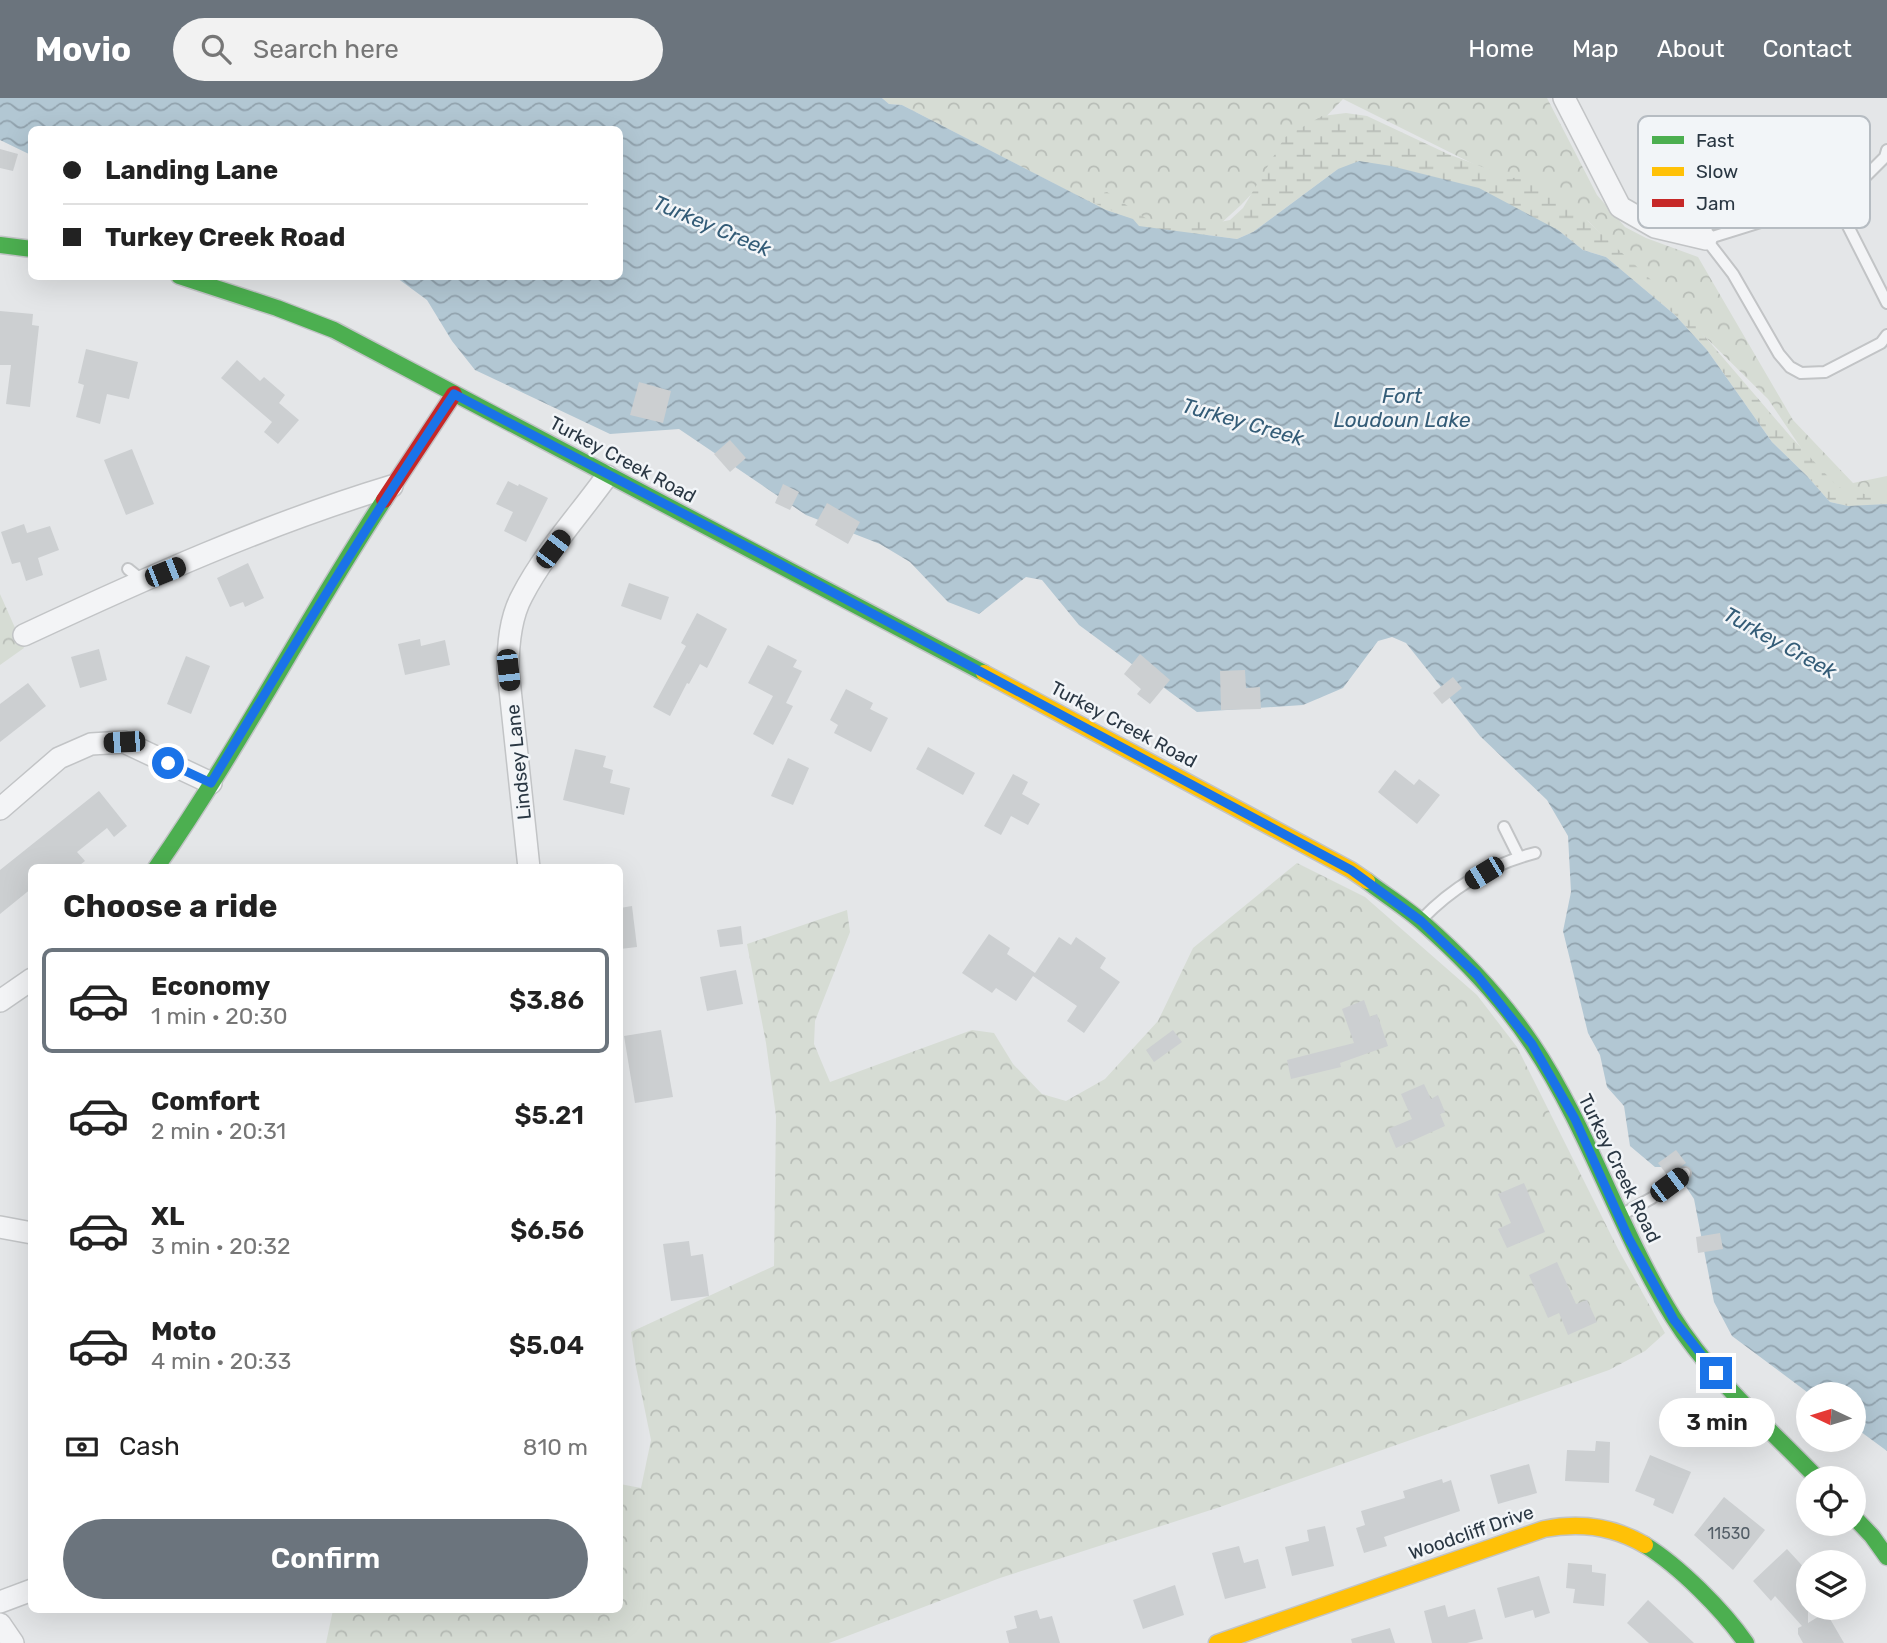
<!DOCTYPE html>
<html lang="en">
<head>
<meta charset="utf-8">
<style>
  body { margin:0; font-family:Rubik,sans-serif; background:#f2f2f2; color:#222; height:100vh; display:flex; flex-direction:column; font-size:26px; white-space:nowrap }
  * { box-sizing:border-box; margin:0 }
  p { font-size:23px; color:#767676 }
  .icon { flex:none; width:38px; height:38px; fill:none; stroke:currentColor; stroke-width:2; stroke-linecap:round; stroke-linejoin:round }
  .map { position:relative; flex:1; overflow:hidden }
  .details { position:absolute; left:28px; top:766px; width:595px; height:749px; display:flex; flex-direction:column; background:#fff; border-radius:10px; box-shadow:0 7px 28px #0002 }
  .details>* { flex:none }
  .hud { position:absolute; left:28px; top:28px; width:595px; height:154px; border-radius:10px; box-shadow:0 7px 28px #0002; display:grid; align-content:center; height:154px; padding:0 35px; background:#fff }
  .needle { width:46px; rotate:274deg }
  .fabs { position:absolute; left:1796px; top:1284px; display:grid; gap:14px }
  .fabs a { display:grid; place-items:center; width:70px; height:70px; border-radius:50%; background:#fff; box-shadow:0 7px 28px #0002; font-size:35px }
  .end { position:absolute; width:32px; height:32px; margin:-16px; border:9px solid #1a73e8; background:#fff; box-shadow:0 0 0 4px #fff }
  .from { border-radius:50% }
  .bubble { position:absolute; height:49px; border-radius:24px; background:#fff; box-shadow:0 7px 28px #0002; font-size:23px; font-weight:600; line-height:49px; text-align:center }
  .car { position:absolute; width:21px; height:42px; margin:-21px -10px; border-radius:9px; box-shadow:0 0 5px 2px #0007; background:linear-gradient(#222 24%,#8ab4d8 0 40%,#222 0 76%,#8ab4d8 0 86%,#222 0) }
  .hud b { display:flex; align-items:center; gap:24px; height:66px; font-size:26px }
  .hud b+b { border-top:2px solid #e0e0e0 }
  .hud i { width:18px; height:18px; background:#222 }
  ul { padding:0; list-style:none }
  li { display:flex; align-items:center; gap:21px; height:105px; margin:0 14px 10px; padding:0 21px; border:4px solid transparent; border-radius:10px }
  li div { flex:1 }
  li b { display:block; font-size:26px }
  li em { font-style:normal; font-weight:600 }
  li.active { border-color:#6b747d }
  li>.icon { width:63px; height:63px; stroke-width:1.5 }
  h2 { padding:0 35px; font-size:32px; line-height:84px }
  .pay { display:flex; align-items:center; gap:18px; height:77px; padding:0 35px; font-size:26px }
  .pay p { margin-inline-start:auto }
  .action { display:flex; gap:14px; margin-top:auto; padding:14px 35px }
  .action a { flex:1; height:80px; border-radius:42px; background:#6b747d; color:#fff; font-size:28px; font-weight:600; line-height:80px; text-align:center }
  header { display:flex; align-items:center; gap:42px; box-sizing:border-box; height:98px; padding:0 35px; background:#6b747d; color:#fff }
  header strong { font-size:33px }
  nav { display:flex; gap:38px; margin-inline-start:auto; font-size:24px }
  .search { width:490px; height:63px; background:#f2f2f2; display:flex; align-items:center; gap:18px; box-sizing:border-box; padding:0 24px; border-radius:38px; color:#767676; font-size:26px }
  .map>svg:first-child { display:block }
  .forest { fill:url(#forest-crowns) }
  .wetland { fill:url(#wetland-marsh) }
  .water { fill:url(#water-waves) }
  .building { fill:#cccfd1 }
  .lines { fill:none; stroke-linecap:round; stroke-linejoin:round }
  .lane-casing { stroke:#c2c4c6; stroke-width:14 }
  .street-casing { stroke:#c2c4c6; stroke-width:24 }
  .fast-casing { stroke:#c2c4c6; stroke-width:19 }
  .slow-casing { stroke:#c2c4c6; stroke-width:19 }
  .jam-casing { stroke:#c2c4c6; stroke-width:19 }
  .lane { stroke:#f3f4f6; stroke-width:10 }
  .street { stroke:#f3f4f6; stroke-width:21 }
  .fast { stroke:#4caf50; stroke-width:16 }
  .slow { stroke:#ffc107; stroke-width:16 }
  .jam { stroke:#c62828; stroke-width:16 }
  .route { stroke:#1a73e8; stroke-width:9 }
  .labels { text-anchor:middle; stroke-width:5; stroke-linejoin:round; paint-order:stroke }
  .number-label { font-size:16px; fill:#535e67 }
  .street-label { font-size:19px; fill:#2a3743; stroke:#f2f5f8 }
  .water-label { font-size:21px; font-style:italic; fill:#345c77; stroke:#f2f5f8 }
  .key { fill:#f2f5f8; stroke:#b6bcc2; stroke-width:2 }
  .key-label { font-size:19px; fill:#2a3743 }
</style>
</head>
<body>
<header>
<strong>Movio</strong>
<div class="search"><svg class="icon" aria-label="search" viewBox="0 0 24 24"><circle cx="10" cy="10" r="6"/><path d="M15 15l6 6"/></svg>Search here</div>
<nav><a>Home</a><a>Map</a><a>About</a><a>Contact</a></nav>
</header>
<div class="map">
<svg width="1887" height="1545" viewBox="0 0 1887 1545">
  <defs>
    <pattern id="forest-crowns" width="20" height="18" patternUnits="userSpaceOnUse" patternTransform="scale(1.75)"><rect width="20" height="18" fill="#d6dcd4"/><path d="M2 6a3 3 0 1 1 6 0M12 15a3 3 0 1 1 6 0" fill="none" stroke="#b8bdb7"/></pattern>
    <pattern id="wetland-marsh" width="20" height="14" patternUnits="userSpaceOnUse" patternTransform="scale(1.75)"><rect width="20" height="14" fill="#d6dcd4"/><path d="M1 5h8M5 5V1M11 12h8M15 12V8" fill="none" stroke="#b8bdb7"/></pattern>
    <pattern id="water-waves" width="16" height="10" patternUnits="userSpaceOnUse" patternTransform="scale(1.75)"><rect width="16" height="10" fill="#b2c7d3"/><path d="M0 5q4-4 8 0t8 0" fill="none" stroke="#91a2ad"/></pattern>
  </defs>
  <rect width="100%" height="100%" fill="#e4e6e8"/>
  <g class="forest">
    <polygon points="882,0 1547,0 1597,97 1625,129 1646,140 1698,159 1793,322 1853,385 1887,378 1887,404 1844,414 1768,301 1588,123 1343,1 1241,107 1196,148 1133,137 1082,100 902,7 889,6"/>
    <polygon points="0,496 24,550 0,567"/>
    <polygon points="1297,765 1365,799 1477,897 1517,949 1618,1151 1665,1235 1645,1253 1609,1272 1220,1409 1000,1480 829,1545 326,1545 333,1512 620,1512 620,1386 641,1390 651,1342 636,1269 631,1234 774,1168 776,1018 766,945 747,846 847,812 850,834 815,923 814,946 830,984 972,932 994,935 1013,966 1042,996 1066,1003 1105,981 1158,923 1193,850"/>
  </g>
  <path class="wetland" d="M1346,15L1367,18L1448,56L1512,80L1533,78L1579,115L1677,206L1791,339L1837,388L1848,393L1870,397L1887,394V406L1848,408L1830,404L1807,378L1772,344L1707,252L1675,217L1606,159L1583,152L1558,132L1338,71L1253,134L1237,141L1139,128C1131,118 1097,107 1082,100L1107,94L1150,123L1220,124L1230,122L1243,110L1285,39L1322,18Z"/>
  <polygon class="water" points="0,0 882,0 889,6 902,7 1106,112 1133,121 1139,128 1237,141 1253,134 1338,71 1359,63 1391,68 1479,90 1558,132 1583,152 1606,159 1675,217 1707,252 1772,344 1807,378 1830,404 1848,408 1887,406 1887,1353 1853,1328 1853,1297 1811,1297 1732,1238 1714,1204 1694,1101 1673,1069 1655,1069 1630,1048 1624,1008 1607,989 1600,957 1588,935 1563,833 1571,794 1568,738 1547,702 1480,638 1406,545 1392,539 1378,543 1343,590 1303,607 1197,614 1079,527 1042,482 1026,479 979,516 948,504 910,464 880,446 806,417 679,331 610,336 475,272 452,243 427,202 397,180 388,179 620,178 620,32 32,32 31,57 0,42"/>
  <g class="building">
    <polygon points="0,51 18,56 13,73 0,70"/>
    <polygon points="0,213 33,216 32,227 39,228 30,309 6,306 11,267 0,267"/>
    <polygon points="86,251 138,264 129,301 107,296 100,326 76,319 84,287 78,285"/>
    <polygon points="237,262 260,283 264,279 285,297 279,305 299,322 278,346 264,334 272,324 221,280"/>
    <polygon points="639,284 671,293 663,325 630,317"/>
    <polygon points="730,342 746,360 730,374 714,356"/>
    <polygon points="132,351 154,406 126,417 104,362"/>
    <polygon points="508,383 518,388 519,386 548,400 526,444 504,433 513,414 496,406"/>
    <polygon points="783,386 799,394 790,412 775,405"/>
    <polygon points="827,405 860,424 848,446 815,427"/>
    <polygon points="24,426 27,435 50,428 59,452 38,460 43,477 26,483 20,464 12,466 1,434"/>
    <polygon points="248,465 264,500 245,509 243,504 230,509 217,480"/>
    <polygon points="629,485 669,499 661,522 621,508"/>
    <polygon points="697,515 727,531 707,570 700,566 689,586 687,585 670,618 653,609 686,548 681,545"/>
    <polygon points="420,541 421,548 445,542 450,567 405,577 398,546"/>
    <polygon points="768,547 797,562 793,569 802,573 786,605 793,608 773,647 753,636 773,598 748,585"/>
    <polygon points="99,551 107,582 80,590 71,559"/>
    <polygon points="1140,556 1170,582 1150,606 1137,596 1141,591 1124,576"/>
    <polygon points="186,558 210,568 191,616 167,606"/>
    <polygon points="1245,572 1246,590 1260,589 1261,611 1221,612 1220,573"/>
    <polygon points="1453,579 1462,590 1442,606 1433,595"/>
    <polygon points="28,585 46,608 0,644 0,606"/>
    <polygon points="846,591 873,605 870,611 888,620 871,654 834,635 838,627 830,622"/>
    <polygon points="928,649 975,675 963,697 916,671"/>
    <polygon points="575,651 606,658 603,669 613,672 610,685 630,690 624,717 563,702"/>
    <polygon points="788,660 809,670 793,707 771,698"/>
    <polygon points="1395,672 1414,687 1419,681 1440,697 1417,726 1378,694"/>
    <polygon points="1013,676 1028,684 1022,696 1040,706 1028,727 1011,718 1001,737 984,728"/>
    <polygon points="99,693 127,728 114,739 107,730 77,754 85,763 76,770 32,770 32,790 0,816 0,772"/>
    <polygon points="632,808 637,849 620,851 620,810"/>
    <polygon points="741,828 743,846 720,849 717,832"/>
    <polygon points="989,836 1010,850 1007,856 1035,875 1059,839 1071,847 1076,839 1106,860 1100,870 1120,884 1084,935 1067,923 1077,908 1033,878 1016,903 996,890 992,895 962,875"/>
    <polygon points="736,872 743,906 707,913 700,879"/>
    <polygon points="1364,902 1370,919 1377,916 1388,948 1340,965 1341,969 1291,981 1287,962 1354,945 1342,911"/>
    <polygon points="661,932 673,999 635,1005 624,938"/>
    <polygon points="1173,932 1182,944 1154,964 1146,952"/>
    <polygon points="1424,986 1431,1001 1438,997 1445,1014 1440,1016 1445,1028 1396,1050 1388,1031 1412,1021 1401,996"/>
    <polygon points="1676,1052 1686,1065 1668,1078 1658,1065"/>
    <polygon points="1524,1085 1545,1134 1507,1150 1498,1131 1511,1125 1498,1096"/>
    <polygon points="1720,1135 1723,1151 1698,1155 1696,1139"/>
    <polygon points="689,1143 691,1158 703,1156 709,1198 671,1203 663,1146"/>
    <polygon points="1557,1164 1576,1206 1587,1202 1597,1224 1568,1237 1559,1215 1548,1220 1529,1177"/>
    <polygon points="1596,1343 1610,1344 1609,1385 1565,1383 1567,1352 1595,1353"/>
    <polygon points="1650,1357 1691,1374 1673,1416 1653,1407 1655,1401 1635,1393"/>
    <polygon points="1529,1366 1537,1395 1498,1406 1490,1377"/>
    <polygon points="1442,1381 1443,1385 1451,1382 1460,1413 1384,1439 1387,1448 1364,1455 1356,1430 1365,1427 1361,1413 1405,1400 1403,1393"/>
    <polygon points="1724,1399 1765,1432 1733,1472 1694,1437"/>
    <polygon points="1325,1428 1334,1468 1292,1478 1285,1449 1309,1443 1307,1432"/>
    <polygon points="1239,1448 1244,1465 1258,1461 1266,1490 1225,1501 1212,1455"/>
    <polygon points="1787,1451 1808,1474 1808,1525 1826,1514 1844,1545 1803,1545 1798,1536 1798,1530 1802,1528 1775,1498 1771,1503 1753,1483"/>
    <polygon points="1568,1465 1592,1467 1592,1474 1606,1476 1604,1508 1573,1505 1575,1491 1566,1490"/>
    <polygon points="1539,1478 1550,1515 1535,1520 1533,1512 1505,1520 1497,1490"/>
    <polygon points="1175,1487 1184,1517 1143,1531 1133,1502"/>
    <polygon points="1648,1502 1694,1545 1649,1545 1627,1525"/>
    <polygon points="1445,1507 1448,1519 1475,1511 1483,1541 1467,1545 1432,1545 1424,1513"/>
    <polygon points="1037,1512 1040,1521 1052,1518 1060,1545 1009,1545 1006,1533 1017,1530 1014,1518"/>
    <polygon points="1390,1530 1395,1545 1352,1545 1351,1541"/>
  </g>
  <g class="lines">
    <g class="lane-casing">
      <g id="lane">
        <polyline points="1706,141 1793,114 1855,89 1885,59 1887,52"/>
        <path d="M1887,205L1816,65C1813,62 1809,56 1805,53C1779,34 1737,63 1721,84C1709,101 1707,121 1706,141L1733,176L1779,256L1790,269L1801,275L1825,274L1881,245L1887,237"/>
        <polyline points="128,471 143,483"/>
        <polyline points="1504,729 1519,759"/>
        <path d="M1422,821C1453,789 1492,766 1535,755"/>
        <polyline points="1621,1117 1652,1100 1685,1075"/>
      </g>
    </g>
    <g class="street-casing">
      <g id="street">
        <polyline points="1564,0 1620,109 1655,129 1706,141"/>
        <path d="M24,537C144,481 266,426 392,388"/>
        <polyline points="0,711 59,660 91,646 124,644 211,685"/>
        <path d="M529,770L508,572C508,547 510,520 522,498C544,455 579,417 607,378"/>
        <polyline points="0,903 32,881"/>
        <polyline points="0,1129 32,1135"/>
        <polyline points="0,1504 32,1492"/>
        <polyline points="0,1526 13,1545"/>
      </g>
    </g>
    <g class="fast-casing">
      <g id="fast">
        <polyline points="0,147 32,151"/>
        <polyline points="179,178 277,210 334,232 984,575"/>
        <path d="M156,770C238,652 305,523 384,402"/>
        <path d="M1367,783C1385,797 1405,809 1422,824C1463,860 1502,901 1532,946C1589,1031 1619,1132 1673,1219C1711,1280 1769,1330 1818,1381"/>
        <polyline points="1853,1418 1872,1438 1887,1459"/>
        <path d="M1645,1447C1679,1468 1723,1512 1746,1545"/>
      </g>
    </g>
    <g class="slow-casing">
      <g id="slow">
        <polyline points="984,575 1351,772 1367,783"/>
        <path d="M1217,1545L1544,1431C1580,1424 1613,1428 1645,1447"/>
      </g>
    </g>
    <g class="jam-casing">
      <polyline id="jam" points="384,402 454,296"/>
    </g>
    <use href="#lane" class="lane"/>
    <use href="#street" class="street"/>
    <use href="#fast" class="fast"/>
    <use href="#slow" class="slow"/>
    <use href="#jam" class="jam"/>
  </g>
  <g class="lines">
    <path class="route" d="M168,665L211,685C290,554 369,423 454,296L778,465L1351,772L1421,823L1477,877L1532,946L1575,1021L1629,1141L1674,1222L1716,1275"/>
  </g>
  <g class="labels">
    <g class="number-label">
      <text x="1729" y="1441">11530</text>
    </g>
    <g class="street-label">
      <text transform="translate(623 361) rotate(28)" y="7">Turkey Creek Road</text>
      <text transform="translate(1124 626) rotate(28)" y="7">Turkey Creek Road</text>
      <text transform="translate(518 664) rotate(-96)" y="7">Lindsey Lane</text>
      <text transform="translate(1620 1070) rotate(64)" y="7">Turkey Creek Road</text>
      <text transform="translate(1471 1434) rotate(-19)" y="7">Woodcliff Drive</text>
    </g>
    <g class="water-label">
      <text transform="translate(712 128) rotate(23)" y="7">Turkey Creek</text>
      <text x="1402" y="305">Fort<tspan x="1402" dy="24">Loudoun Lake</tspan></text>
      <text transform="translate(1243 324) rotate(16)" y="7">Turkey Creek</text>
      <text transform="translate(1780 545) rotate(29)" y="7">Turkey Creek</text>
    </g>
  </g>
  <rect x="1638" y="18" width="232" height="112" rx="10" class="key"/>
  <rect x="1652" y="38" width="32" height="8" fill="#4caf50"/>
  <rect x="1652" y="69" width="32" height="9" fill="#ffc107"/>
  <rect x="1652" y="101" width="32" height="8" fill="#c62828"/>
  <g class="key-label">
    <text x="1696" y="49">Fast</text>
    <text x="1696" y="80">Slow</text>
    <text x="1696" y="112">Jam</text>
  </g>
</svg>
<div class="fabs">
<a><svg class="needle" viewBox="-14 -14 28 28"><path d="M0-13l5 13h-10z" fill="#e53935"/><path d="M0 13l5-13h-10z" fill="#767676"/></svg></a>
<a><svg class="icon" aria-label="locate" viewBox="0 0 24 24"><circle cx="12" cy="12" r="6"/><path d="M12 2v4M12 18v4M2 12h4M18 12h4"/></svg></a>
<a><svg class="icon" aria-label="layers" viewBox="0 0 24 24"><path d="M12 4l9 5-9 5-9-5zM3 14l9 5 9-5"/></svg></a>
</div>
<i class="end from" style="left:168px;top:665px"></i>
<i class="end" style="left:1716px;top:1275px"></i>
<div class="bubble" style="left:1659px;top:1300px;width:116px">3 min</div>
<i class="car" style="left:553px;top:451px;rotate:37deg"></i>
<i class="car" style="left:165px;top:474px;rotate:68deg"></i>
<i class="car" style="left:508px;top:572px;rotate:174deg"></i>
<i class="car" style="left:124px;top:644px;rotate:267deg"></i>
<i class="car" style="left:1484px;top:775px;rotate:239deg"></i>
<i class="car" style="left:1669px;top:1087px;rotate:53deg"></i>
<div class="hud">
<b><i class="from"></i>Landing Lane</b>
<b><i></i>Turkey Creek Road</b>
</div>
<section class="details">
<h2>Choose a ride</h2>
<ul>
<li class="active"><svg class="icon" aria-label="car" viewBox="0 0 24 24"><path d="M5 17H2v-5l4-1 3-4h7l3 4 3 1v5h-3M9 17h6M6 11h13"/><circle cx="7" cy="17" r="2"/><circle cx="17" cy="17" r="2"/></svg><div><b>Economy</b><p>1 min · 20:30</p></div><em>$3.86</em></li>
<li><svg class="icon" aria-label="car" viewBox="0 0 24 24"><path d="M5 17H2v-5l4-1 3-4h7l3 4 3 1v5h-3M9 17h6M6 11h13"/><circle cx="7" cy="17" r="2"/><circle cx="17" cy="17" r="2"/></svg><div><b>Comfort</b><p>2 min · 20:31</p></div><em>$5.21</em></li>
<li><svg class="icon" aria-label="car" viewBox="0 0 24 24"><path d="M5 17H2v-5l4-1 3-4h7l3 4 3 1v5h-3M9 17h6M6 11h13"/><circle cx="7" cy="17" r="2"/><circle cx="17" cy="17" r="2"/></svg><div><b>XL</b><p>3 min · 20:32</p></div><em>$6.56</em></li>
<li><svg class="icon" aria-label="car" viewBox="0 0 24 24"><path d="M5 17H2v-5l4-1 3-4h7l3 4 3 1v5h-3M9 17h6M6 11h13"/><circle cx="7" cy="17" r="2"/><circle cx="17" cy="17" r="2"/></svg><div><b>Moto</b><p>4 min · 20:33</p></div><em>$5.04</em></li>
</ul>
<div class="pay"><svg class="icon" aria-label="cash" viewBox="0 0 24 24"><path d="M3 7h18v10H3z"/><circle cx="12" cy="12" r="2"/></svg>Cash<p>810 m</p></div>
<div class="action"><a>Confirm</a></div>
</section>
</div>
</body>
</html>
